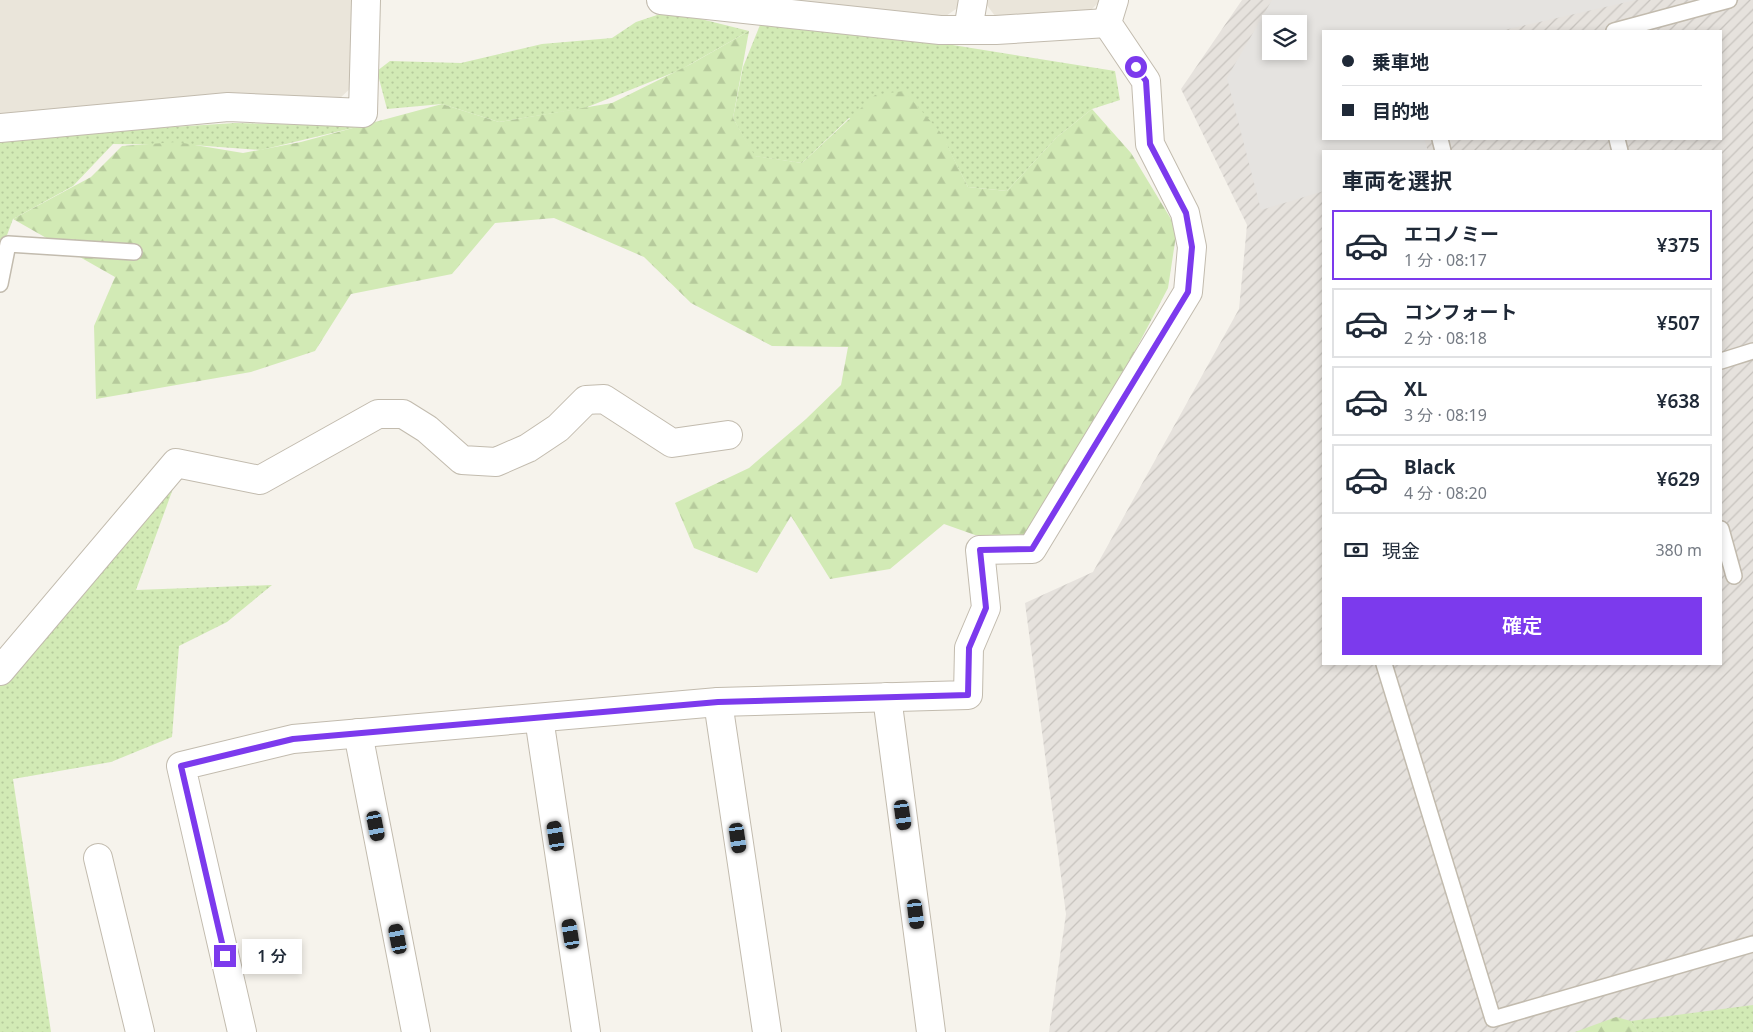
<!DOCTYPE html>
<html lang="ja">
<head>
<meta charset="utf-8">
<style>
  body { margin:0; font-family:"Noto Sans","Noto Sans JP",sans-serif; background:#f2f2f3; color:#1f2937; height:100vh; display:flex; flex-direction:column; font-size:19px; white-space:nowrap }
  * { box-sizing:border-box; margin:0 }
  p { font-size:16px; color:#747a83 }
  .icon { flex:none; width:28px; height:28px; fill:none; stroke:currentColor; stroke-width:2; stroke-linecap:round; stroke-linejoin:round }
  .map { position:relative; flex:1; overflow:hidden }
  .details { position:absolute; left:1322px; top:150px; width:400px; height:515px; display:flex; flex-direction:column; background:#fff; border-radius:0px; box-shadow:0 2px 8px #0003 }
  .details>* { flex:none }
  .banner { position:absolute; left:1322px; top:30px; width:400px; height:110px; border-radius:0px; box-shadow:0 2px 8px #0003; display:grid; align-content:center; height:110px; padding:0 20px; background:#fff }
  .controls { position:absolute; left:1262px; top:15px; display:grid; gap:10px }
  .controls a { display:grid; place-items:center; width:45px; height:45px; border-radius:0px; background:#fff; box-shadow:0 2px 8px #0003; font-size:25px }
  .end { position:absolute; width:22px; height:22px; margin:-11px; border:6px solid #7c3aed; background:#fff; box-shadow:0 0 0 2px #fff }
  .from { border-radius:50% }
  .bubble { position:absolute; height:35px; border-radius:0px; background:#fff; box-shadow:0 2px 8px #0003; font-size:16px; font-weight:600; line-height:35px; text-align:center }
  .car { position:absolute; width:15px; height:30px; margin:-15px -8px; border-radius:6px; box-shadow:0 0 4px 1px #0007; background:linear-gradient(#222 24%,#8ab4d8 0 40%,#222 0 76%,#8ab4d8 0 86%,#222 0) }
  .banner b { display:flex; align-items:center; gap:18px; height:48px; font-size:19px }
  .banner b+b { border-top:1px solid #e0e1e3 }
  .banner i { width:12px; height:12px; background:#1f2937 }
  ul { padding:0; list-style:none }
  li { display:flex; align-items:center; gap:15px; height:70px; margin:0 10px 8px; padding:0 10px; border:2px solid #e0e1e3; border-radius:0px }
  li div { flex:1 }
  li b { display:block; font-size:19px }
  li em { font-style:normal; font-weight:600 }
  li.on { border-color:#7c3aed }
  li>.icon { width:45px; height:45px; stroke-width:1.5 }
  h2 { padding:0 20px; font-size:22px; line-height:60px }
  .pay { display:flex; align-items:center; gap:12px; height:55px; padding:0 20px; font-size:19px }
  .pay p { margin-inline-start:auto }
  .action { display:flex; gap:10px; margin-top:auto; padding:10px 20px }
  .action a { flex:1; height:58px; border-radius:0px; background:#7c3aed; color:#fff; font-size:20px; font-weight:600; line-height:58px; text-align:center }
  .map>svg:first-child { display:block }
  .residential { fill:#eae5da }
  .industrial { fill:url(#industrial-furrows); fill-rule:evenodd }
  .grass { fill:url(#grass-dots) }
  .forest { fill:url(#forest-firs) }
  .parking { fill:#e5e3e0; fill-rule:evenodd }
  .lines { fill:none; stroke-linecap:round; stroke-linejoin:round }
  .service-casing { stroke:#c2bbae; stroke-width:18 }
  .minor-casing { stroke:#c2bbae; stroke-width:30 }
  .service { stroke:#fff; stroke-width:15 }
  .minor { stroke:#fff; stroke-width:28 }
  .route { stroke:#7c3aed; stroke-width:6 }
</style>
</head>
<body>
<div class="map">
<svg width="1753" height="1032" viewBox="0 0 1753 1032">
  <defs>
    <pattern id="industrial-furrows" width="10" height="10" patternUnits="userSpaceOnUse" patternTransform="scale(1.25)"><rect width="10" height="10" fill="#e6e2dd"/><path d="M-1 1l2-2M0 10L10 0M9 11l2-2" fill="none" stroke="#c7c3be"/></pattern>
    <pattern id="grass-dots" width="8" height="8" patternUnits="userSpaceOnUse" patternTransform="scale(1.25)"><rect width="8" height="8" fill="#d2eab5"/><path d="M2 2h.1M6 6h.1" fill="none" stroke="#b6ca9c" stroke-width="1.8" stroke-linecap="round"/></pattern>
    <pattern id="forest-firs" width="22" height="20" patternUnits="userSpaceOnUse" patternTransform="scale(1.25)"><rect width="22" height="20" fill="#d2eab5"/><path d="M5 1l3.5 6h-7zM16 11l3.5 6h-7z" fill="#b6ca9c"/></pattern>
  </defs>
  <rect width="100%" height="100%" fill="#f6f3ec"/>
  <g class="residential">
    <polygon points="0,0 356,0 356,83 337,101 0,118"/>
    <polygon points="766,0 963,0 963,4 943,18"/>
    <polygon points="983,0 1101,0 1087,14 998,20"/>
  </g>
  <path class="industrial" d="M1242,0H1753V1011L1682,1032H1049L1066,914L1025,603L1093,572L1239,309L1247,225L1181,89ZM1271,24H1299V51H1271ZM1324,31H1721V139H1324ZM1324,151H1721V664H1324Z"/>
  <g class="grass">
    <polygon points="669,11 749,31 680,70 585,108 499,122 442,104 387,109 377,71 390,61 461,63 542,44 612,38 636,22"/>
    <polygon points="760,25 909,38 1115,71 1120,100 1092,109 1057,137 1007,191 968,187 946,144 849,118 802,163 754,156 733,118 743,67"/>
    <polygon points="235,123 361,126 261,150 193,145 113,144 73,186 13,219 0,254 0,138"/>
    <polygon points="174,486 136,590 272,585 227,622 179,646 172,737 111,762 13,779 51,1032 0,1032 0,671"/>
    <polygon points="1753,1005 1753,1032 1638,1032 1631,1021"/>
  </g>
  <g class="forest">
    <polygon points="749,31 733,118 755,156 802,163 875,95 904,91 941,133 968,187 1007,191 1057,137 1092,109 1131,153 1177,229 1168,288 1124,372 1029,535 975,535 944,524 890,569 830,579 791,516 757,573 694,548 675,503 749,468 806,419 841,385 848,347 772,346 691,303 644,257 554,218 495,223 452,274 351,294 315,351 251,372 96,399 94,326 115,277 13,219 91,177 122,146 177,142 243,153 301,142 442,104 499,122 612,103 691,64"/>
    <polygon points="1616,1017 1631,1021 1638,1032 1575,1032"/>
  </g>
  <path class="parking" d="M1272,0H1636L1500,31H1324V139H1424L1428,151H1324V191L1261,210L1227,78ZM1271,24H1299V51H1271Z"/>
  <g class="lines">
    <g class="service-casing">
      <g id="service">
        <polyline points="1614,31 1729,0"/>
        <polyline points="1440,139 1443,151"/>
        <polyline points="1617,139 1620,151"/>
        <polyline points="0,284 8,244 134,252"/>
        <polyline points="1721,361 1753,351"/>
        <polyline points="1721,529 1734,576"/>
        <polyline points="1384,664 1493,1019 1753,944"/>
      </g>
    </g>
    <g class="minor-casing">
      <g id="minor">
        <polyline points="661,0 940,30 996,30 1107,23"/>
        <polyline points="968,30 973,0"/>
        <polyline points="0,128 228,107 363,113 366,0"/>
        <polyline points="0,671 176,463 260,480 378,414 403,414 427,429 462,460 496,462 528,448 558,428 586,400 604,399 672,443 728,435"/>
        <polyline points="887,697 931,1032"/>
        <polyline points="718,702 767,1032"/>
        <polyline points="539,718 586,1032"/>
        <polyline points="358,733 416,1032"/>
        <polyline points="98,858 140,1032"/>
        <polyline points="242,1032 181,766 293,739 718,702 968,695 969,648 986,608 980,550 1032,549 1188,292 1192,247 1185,213 1150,144 1146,81 1107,23 1114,0"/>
      </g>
    </g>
    <use href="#service" class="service"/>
    <use href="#minor" class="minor"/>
  </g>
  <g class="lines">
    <polyline class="route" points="225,956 181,766 293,739 718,702 968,695 969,648 986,608 980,550 1032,549 1188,292 1192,247 1186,213 1150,144 1146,81 1136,67"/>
  </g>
</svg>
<div class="controls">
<a><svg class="icon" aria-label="layers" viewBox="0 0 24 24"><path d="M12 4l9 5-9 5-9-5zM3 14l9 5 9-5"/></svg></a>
</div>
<i class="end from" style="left:1136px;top:67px"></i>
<i class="end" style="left:225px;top:956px"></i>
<div class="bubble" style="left:242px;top:939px;width:60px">1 分</div>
<i class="car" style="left:903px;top:815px;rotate:172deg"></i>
<i class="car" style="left:376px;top:826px;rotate:169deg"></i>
<i class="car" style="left:556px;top:836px;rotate:351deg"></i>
<i class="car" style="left:738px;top:838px;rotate:172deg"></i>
<i class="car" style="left:916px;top:914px;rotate:173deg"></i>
<i class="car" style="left:571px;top:934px;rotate:351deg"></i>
<i class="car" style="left:398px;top:939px;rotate:349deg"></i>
<div class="banner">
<b><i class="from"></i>乗車地</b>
<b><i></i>目的地</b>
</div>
<section class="details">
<h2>車両を選択</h2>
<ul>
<li class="on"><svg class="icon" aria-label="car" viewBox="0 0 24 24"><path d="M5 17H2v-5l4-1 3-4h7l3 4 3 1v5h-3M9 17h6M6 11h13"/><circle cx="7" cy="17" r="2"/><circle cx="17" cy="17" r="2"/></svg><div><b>エコノミー</b><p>1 分 · 08:17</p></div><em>¥375</em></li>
<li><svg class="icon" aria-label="car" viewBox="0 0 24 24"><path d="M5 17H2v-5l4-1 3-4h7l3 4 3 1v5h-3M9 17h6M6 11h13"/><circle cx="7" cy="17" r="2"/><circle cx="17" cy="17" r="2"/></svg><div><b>コンフォート</b><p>2 分 · 08:18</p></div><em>¥507</em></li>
<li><svg class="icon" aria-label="car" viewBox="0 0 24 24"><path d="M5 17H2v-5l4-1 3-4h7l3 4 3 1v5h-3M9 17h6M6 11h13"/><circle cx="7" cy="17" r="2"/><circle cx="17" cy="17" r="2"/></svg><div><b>XL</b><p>3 分 · 08:19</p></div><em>¥638</em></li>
<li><svg class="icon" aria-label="car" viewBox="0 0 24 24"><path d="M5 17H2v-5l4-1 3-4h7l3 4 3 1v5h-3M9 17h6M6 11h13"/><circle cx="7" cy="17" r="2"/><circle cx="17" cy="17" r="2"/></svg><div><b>Black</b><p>4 分 · 08:20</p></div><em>¥629</em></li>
</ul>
<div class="pay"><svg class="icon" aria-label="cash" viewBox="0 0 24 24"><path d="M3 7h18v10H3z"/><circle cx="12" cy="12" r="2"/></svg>現金<p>380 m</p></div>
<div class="action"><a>確定</a></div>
</section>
</div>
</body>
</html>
